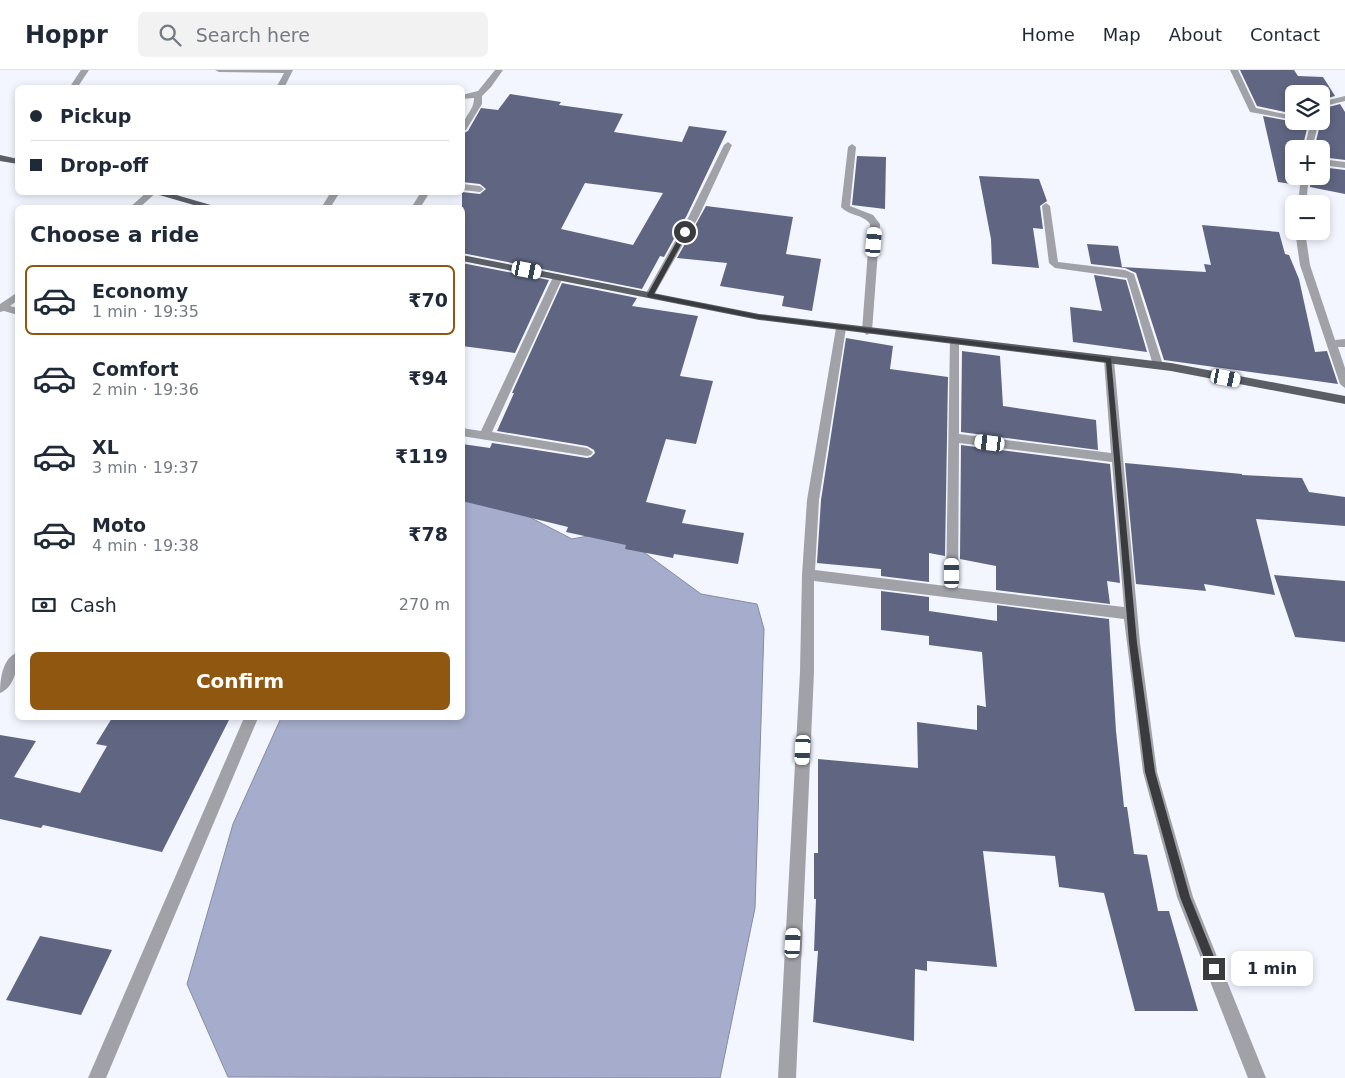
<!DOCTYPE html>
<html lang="en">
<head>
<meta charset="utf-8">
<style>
  body { margin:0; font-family:"DejaVu Sans",sans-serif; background:#f2f2f3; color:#1f2937; height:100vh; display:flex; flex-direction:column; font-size:19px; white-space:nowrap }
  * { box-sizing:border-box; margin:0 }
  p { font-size:16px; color:#747a83 }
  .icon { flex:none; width:28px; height:28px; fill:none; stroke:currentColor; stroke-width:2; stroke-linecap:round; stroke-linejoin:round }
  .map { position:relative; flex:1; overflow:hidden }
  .drawer { position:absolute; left:15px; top:135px; width:450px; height:515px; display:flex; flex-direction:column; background:#fff; border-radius:8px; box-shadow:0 2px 8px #0003 }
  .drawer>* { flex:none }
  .banner { position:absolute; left:15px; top:15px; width:450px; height:110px; border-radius:8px; box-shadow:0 2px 8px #0003; display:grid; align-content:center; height:110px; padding:0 15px; background:#fff }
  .controls { position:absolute; left:1285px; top:15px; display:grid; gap:10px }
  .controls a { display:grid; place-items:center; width:45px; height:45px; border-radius:8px; background:#fff; box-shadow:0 2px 8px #0003; font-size:25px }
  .end { position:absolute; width:22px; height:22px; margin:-11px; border:6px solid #3a3b3f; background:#fff; box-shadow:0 0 0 2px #fff }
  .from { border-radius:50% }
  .bubble { position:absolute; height:35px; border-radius:8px; background:#fff; box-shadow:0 2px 8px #0003; font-size:16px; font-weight:700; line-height:35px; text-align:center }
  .car { position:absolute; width:15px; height:30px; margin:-15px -8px; border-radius:6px; box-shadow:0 0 4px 1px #0007; background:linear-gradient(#fff 24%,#345 0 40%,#fff 0 76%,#345 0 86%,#fff 0) }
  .banner b { display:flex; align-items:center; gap:18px; height:48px; font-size:19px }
  .banner b+b { border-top:1px solid #e0e1e3 }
  .banner i { width:12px; height:12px; background:#1f2937 }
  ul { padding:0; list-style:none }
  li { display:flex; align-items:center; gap:15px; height:70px; margin:0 10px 8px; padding:0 5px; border:2px solid transparent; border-radius:8px }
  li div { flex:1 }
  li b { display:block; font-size:19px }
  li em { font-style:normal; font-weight:700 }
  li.on { border-color:#8f570f }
  li>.icon { width:45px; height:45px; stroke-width:1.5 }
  h2 { padding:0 15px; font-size:22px; line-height:60px }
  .pay { display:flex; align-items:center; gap:12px; height:55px; padding:0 15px; font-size:19px }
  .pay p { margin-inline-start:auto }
  .cta { display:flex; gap:10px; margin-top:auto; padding:10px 15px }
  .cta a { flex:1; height:58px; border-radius:8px; background:#8f570f; color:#fff; font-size:20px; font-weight:700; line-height:58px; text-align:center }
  header { display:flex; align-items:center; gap:30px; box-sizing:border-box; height:70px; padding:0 25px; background:#fff; border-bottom:1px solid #e0e1e3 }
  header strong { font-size:24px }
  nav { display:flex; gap:28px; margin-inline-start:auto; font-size:18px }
  .search { width:350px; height:45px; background:#f2f2f3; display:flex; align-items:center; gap:12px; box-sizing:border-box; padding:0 18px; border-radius:8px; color:#747a83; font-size:19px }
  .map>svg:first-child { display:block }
  .water { fill:#a6adcc; stroke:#868ba2 }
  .building { fill:#606682; fill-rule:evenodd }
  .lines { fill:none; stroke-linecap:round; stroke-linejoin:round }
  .minor { fill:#a1a2a7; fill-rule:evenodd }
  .major { fill:#5c5e66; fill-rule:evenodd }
  .route { fill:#3a3b3f }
</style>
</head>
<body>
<header>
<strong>Hoppr</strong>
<div class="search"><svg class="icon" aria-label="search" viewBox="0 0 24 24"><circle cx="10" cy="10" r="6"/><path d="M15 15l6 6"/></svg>Search here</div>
<nav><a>Home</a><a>Map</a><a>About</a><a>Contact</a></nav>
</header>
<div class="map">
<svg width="1345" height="1008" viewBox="0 0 1345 1008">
  <rect width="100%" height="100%" fill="#f3f5ff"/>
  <polygon class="water" points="475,419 572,469 615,461 701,524 757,534 764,559 755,838 720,1008 228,1007 187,914 233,754 281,648 462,648 463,425"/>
  <g class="building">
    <polygon points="1240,0 1294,0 1298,6 1323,7 1335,26 1321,30 1321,24 1294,24 1294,44 1257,36"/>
    <path d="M510,24L561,32L559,35L623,44L614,62L682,72L689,56L727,61L687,145L664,187L660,186L642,219L462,183V122L480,124L486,119L480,114L462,112V64L468,61L481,38L498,40ZM585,113L663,123L633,175L561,159Z"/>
    <polygon points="1340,34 1345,42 1345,90 1321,87 1321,79 1314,79 1321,51 1321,39"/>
    <polygon points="1263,46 1294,52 1309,51 1302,79 1294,79 1294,106 1299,106 1298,115 1278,112"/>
    <polygon points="857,86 886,87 885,139 852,135"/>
    <polygon points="1321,97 1345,100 1345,124 1310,117 1311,106 1321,106"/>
    <polygon points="979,106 1039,109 1047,131 1040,136 1043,159 1033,158 1039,198 992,194 991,169"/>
    <polygon points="706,136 793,147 786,184 821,189 812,241 782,236 784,226 720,216 727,193 677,188"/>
    <polygon points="1202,155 1279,162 1285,184 1289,185 1299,209 1315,282 1327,281 1338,314 1164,290 1136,203 1125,198 1091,194 1087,174 1118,176 1122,197 1206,202 1204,194 1211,195"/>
    <polygon points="462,193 549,210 515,283 462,276"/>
    <polygon points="1094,205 1126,210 1147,282 1073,272 1070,237 1102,241"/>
    <polygon points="562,213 637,228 632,236 698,246 680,306 713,311 696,374 666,369 646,432 686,440 682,453 744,463 738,494 674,484 673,488 625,479 626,475 566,462 568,457 462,431 462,374 490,378 492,373 587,388 591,387 595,383 594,380 587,376 497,361 514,323 512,323"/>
    <polygon points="846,268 893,276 890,299 948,307 945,486 929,483 929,512 881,506 881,499 817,493 821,430"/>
    <polygon points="962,281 1000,286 1003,336 1096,350 1098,380 961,362"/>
    <polygon points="961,375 1110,394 1120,513 1107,511 1110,534 996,520 996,496 960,489"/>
    <polygon points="1125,393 1242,404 1242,405 1302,408 1309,422 1345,427 1345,456 1256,449 1275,525 1204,514 1206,521 1136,514"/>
    <polygon points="1274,505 1345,511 1345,572 1295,567"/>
    <polygon points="881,521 929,527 929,541 997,551 997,535 1109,549 1116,661 1124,737 1127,737 1134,784 1147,785 1158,841 1169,841 1198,941 1135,941 1104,823 1059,817 1055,786 983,781 997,897 927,891 927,901 915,899 914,971 813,952 818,881 814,881 816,829 814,829 814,783 818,783 818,689 918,698 917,652 977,660 977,635 986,637 982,582 929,575 929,566 881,560"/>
    <polygon points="112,648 230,648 162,782 43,755 41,758 0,749 0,665 36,671 14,707 80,723 107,676 96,674"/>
    <polygon points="40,866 112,880 81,945 6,930"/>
  </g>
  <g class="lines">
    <g class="minor">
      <polygon points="81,0 89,0 77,18 69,18"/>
      <polygon points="215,0 293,0 284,18 276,18 284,3 219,2"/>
      <path d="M495,0H503L491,17L482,26V34L466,60L462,62C462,46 474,42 474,28L462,29V25L478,21Z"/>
      <polygon points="1230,0 1238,0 1256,38 1294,46 1294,50 1250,42"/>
      <polygon points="1345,26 1345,31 1321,37 1321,32"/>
      <polygon points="1311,51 1319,51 1312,79 1304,79"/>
      <polygon points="728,72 732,75 699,146 653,227 647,227 645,225 689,146 724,75"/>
      <path d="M852,74L856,77L850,136L873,145L880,154L872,261L867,265L862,261L870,154C863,144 849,146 841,137L848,77Z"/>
      <polygon points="1321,89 1345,92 1345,98 1321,95"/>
      <polygon points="1301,106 1309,106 1306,134 1298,134"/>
      <polygon points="462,114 480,116 484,119 480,122 462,120"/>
      <polygon points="147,122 157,122 139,138 129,138"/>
      <polygon points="331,122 340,122 330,138 321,138"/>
      <polygon points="421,122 430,122 420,138 411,138"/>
      <polygon points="1046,133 1050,136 1058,192 1125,200 1134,204 1163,295 1162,298 1154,298 1153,295 1127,208 1055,198 1049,193 1042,136"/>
      <polygon points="1295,161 1305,161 1310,195 1335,270 1345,269 1345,277 1338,277 1345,298 1345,318 1340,314 1300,195"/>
      <polygon points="558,204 563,207 492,362 587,378 593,382 591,385 587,386 462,366 462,358 481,361 553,207"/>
      <polygon points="18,222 18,230 10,236 18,238 18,245 4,241 0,242 0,234"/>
      <path d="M841,254L846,258L819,430L815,500L946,516L950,269L954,268L959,272V364L1111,383L1104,290L1109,286L1114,290L1140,573L1157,702L1193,827L1266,1008H1248L1177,827L1143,702L1124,549L814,511V602L796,1008H778L800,602L802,505L807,430L836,258ZM959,373L1112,392L1124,537L958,518Z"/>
      <path d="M18,582C18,596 15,617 0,623C0,610 2,588 18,582Z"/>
      <polygon points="244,648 258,648 106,1008 88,1008"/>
    </g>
    <g class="major">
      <polygon points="0,85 18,89 18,94 0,91"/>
      <polygon points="149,122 166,122 221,138 204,138"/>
      <polygon points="462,185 759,244 1171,293 1345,326 1345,334 1171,301 759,250 462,191"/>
    </g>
  </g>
  <polygon class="route" points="685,160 688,162 654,224 759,245 1111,288 1137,573 1155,702 1190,827 1219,899 1218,903 1214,904 1210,903 1180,827 1145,702 1129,573 1106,292 759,249 648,227 647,225 682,162"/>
</svg>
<div class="controls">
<a><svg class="icon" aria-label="layers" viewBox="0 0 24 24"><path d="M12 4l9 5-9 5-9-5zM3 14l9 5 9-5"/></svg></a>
<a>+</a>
<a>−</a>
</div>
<i class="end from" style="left:685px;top:162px"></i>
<i class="end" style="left:1214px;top:899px"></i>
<div class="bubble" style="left:1231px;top:881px;width:82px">1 min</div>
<i class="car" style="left:874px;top:172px;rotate:5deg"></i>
<i class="car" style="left:527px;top:200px;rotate:101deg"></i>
<i class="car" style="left:1226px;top:308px;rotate:101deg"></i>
<i class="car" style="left:990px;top:373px;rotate:277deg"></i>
<i class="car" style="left:952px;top:503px;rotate:0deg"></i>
<i class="car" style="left:803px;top:680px;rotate:183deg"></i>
<i class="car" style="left:793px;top:873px;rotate:3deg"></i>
<div class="banner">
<b><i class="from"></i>Pickup</b>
<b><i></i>Drop-off</b>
</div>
<section class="drawer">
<h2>Choose a ride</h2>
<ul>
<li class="on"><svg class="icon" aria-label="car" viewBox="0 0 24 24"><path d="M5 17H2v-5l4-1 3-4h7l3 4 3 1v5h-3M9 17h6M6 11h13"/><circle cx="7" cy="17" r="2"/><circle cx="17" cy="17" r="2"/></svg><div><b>Economy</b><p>1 min · 19:35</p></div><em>₹70</em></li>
<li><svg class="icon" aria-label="car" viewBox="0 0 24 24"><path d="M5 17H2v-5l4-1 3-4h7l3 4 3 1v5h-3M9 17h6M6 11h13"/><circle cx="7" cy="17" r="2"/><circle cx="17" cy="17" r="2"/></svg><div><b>Comfort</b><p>2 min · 19:36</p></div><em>₹94</em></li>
<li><svg class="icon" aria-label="car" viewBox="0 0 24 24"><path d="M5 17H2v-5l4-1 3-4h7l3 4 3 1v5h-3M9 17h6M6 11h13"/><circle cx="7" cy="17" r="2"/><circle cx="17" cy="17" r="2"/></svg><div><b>XL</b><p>3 min · 19:37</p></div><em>₹119</em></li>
<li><svg class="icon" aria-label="car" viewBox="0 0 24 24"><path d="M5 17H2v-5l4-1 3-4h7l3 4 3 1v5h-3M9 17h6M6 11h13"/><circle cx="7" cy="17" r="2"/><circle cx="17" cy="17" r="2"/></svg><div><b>Moto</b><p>4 min · 19:38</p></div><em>₹78</em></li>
</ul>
<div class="pay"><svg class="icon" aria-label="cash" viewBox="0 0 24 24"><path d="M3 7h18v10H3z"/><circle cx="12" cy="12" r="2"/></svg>Cash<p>270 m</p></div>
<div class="cta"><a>Confirm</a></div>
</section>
</div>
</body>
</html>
